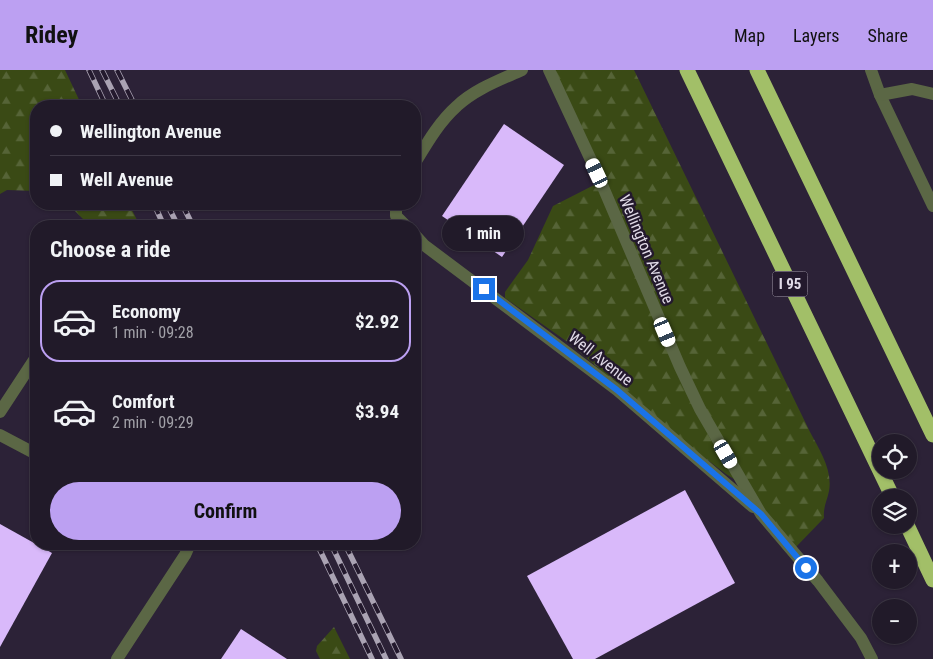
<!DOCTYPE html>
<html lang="en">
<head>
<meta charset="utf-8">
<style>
  body { margin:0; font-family:"Roboto Condensed",sans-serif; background:#292331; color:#f1f3f6; height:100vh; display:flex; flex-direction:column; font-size:19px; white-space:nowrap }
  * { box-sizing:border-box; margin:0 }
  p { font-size:16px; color:#a2a1a8 }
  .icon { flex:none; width:28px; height:28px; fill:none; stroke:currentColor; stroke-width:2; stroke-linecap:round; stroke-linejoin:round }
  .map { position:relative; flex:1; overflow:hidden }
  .sheet { position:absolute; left:30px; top:150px; width:391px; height:330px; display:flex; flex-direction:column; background:#211a29; border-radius:20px; box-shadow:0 1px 4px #0004,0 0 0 1px #3e3846 }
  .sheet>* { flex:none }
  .guide { position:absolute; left:30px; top:30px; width:391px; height:110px; border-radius:20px; box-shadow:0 1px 4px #0004,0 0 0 1px #3e3846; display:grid; align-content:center; height:110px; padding:0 20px; background:#211a29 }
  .buttons { position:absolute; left:872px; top:364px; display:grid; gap:10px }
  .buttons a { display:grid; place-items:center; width:45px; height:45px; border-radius:50%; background:#211a29; box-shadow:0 1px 4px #0004,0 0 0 1px #3e3846; font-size:25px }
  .end { position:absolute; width:22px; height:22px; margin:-11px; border:6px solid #1a73e8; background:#fff; box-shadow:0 0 0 2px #fff }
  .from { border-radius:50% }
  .bubble { position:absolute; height:35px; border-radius:18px; background:#211a29; box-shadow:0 1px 4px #0004,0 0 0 1px #3e3846; font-size:16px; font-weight:700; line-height:35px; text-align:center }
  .car { position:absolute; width:15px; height:30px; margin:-15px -8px; border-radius:6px; box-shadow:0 0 4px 1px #0007; background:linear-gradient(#fff 24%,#345 0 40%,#fff 0 76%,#345 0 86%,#fff 0) }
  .guide b { display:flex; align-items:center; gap:18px; height:48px; font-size:19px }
  .guide b+b { border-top:1px solid #3e3846 }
  .guide i { width:12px; height:12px; background:#f1f3f6 }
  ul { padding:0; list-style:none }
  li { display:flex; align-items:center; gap:15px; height:82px; margin:0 10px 8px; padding:0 10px; border:2px solid transparent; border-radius:20px }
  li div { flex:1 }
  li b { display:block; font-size:19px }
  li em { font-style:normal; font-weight:700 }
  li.selected { border-color:#bca0f2 }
  li>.icon { width:45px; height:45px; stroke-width:1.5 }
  h2 { padding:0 20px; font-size:22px; line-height:60px }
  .button { display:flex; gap:10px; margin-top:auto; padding:10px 20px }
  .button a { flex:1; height:58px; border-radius:30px; background:#bca0f2; color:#111; font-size:20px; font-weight:700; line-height:58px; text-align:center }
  header { display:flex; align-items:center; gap:30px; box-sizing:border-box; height:70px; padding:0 25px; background:#bca0f2; color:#111 }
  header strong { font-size:24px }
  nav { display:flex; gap:28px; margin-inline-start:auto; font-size:18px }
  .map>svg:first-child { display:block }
  .forest { fill:url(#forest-firs) }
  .building { fill:#d9b9fa }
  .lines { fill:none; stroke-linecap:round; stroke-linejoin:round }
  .minor { stroke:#5b6745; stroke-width:12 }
  .motorway { stroke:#a2bf68; stroke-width:15 }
  .rail-casing { stroke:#aaa3b3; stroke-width:5.5 }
  .rail { stroke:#23192d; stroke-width:4; stroke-dasharray:11; stroke-linecap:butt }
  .route { stroke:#1a73e8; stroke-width:6 }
  .labels { text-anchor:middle; stroke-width:5; stroke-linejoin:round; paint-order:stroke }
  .shield { fill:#23192d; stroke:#a8a1b0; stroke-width:1 }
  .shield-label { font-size:15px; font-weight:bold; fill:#e1dbe8 }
  .street-label { font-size:16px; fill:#e1dbe8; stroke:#23192d }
</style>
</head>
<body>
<header>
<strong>Ridey</strong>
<nav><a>Map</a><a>Layers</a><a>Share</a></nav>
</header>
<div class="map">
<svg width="933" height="589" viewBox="0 0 933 589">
  <defs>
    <pattern id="forest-firs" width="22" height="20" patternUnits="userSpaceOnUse" patternTransform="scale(1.25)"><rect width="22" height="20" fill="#3a4a15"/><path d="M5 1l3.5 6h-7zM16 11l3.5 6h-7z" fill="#566437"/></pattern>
  </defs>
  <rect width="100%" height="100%" fill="#2c2237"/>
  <g class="forest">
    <polygon points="0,0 65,0 82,36 36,36 36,121 7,120 0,124"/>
    <path d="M548,0H634L810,362C819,379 833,400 829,421C827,431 823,437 824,448L794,479L745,416L726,404L642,340L596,296L569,273L505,228V222L528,190L553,136L600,112Z"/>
    <polygon points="63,134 129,134 140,156 90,156 73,139"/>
    <polygon points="334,557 350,589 320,589 316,581 317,576"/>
  </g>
  <g class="building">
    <polygon points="504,54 564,95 502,187 442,146"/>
    <polygon points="685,420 735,513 595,589 573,589 527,506"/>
    <polygon points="0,454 52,483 0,577"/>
    <polygon points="241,559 287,589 221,589"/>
  </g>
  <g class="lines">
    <g class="minor">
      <polyline points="549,0 597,103 680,297 700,339 761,444 818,511 861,568 872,589"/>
      <polyline points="871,0 880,25 933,136"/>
      <polyline points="880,25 912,19 933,24"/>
      <path d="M415,93C427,73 439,52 457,36C475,19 500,10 522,0"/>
      <polyline points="396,134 396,146 406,156"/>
      <polyline points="415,165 424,175 617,320 753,437"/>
      <polyline points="0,342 36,287"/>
      <polyline points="0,365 36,384"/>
      <polyline points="117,589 185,485 190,474"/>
    </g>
    <g class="motorway">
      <polyline points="687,0 893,428"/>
      <polyline points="757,0 933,365"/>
      <polyline points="907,455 933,510"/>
    </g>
    <g class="rail-casing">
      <g id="rail">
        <polyline points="89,0 106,36"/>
        <polyline points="102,0 120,36"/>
        <polyline points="117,0 135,36"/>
        <polyline points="154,134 164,156"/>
        <polyline points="167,134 178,156"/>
        <polyline points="182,134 193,156"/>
        <polyline points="317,474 372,589"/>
        <polyline points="331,474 386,589"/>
        <polyline points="345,474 401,589"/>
      </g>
    </g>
    <use href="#rail" class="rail"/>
  </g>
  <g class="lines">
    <polyline class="route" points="484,219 617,320 761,444 806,498"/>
  </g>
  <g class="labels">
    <rect class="shield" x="772.5" y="201.5" width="35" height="25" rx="4"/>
    <g class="shield-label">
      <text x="790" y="219">I 95</text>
    </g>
    <g class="street-label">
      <text transform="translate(647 179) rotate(67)" y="6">Wellington Avenue</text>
      <text transform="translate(601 288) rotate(38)" y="6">Well Avenue</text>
    </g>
  </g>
</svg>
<div class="buttons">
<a><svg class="icon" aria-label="locate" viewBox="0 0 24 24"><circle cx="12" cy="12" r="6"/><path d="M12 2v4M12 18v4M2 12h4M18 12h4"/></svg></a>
<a><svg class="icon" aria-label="layers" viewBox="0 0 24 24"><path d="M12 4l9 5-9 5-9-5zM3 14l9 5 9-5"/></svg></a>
<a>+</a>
<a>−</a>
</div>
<i class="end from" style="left:806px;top:498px"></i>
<i class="end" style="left:484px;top:219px"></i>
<div class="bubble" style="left:442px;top:146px;width:82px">1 min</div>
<i class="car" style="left:597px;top:103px;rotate:335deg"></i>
<i class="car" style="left:665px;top:262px;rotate:157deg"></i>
<i class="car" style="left:726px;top:384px;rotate:150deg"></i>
<div class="guide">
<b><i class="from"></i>Wellington Avenue</b>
<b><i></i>Well Avenue</b>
</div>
<section class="sheet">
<h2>Choose a ride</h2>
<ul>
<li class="selected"><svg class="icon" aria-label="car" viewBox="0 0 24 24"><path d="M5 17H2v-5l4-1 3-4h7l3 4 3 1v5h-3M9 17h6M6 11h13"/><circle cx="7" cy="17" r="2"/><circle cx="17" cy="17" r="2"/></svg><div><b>Economy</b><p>1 min · 09:28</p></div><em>$2.92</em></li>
<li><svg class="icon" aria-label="car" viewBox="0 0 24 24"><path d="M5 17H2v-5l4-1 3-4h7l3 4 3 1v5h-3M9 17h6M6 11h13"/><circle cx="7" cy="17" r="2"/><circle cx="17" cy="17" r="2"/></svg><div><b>Comfort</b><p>2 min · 09:29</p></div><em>$3.94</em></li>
</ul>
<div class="button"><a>Confirm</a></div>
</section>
</div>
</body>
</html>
